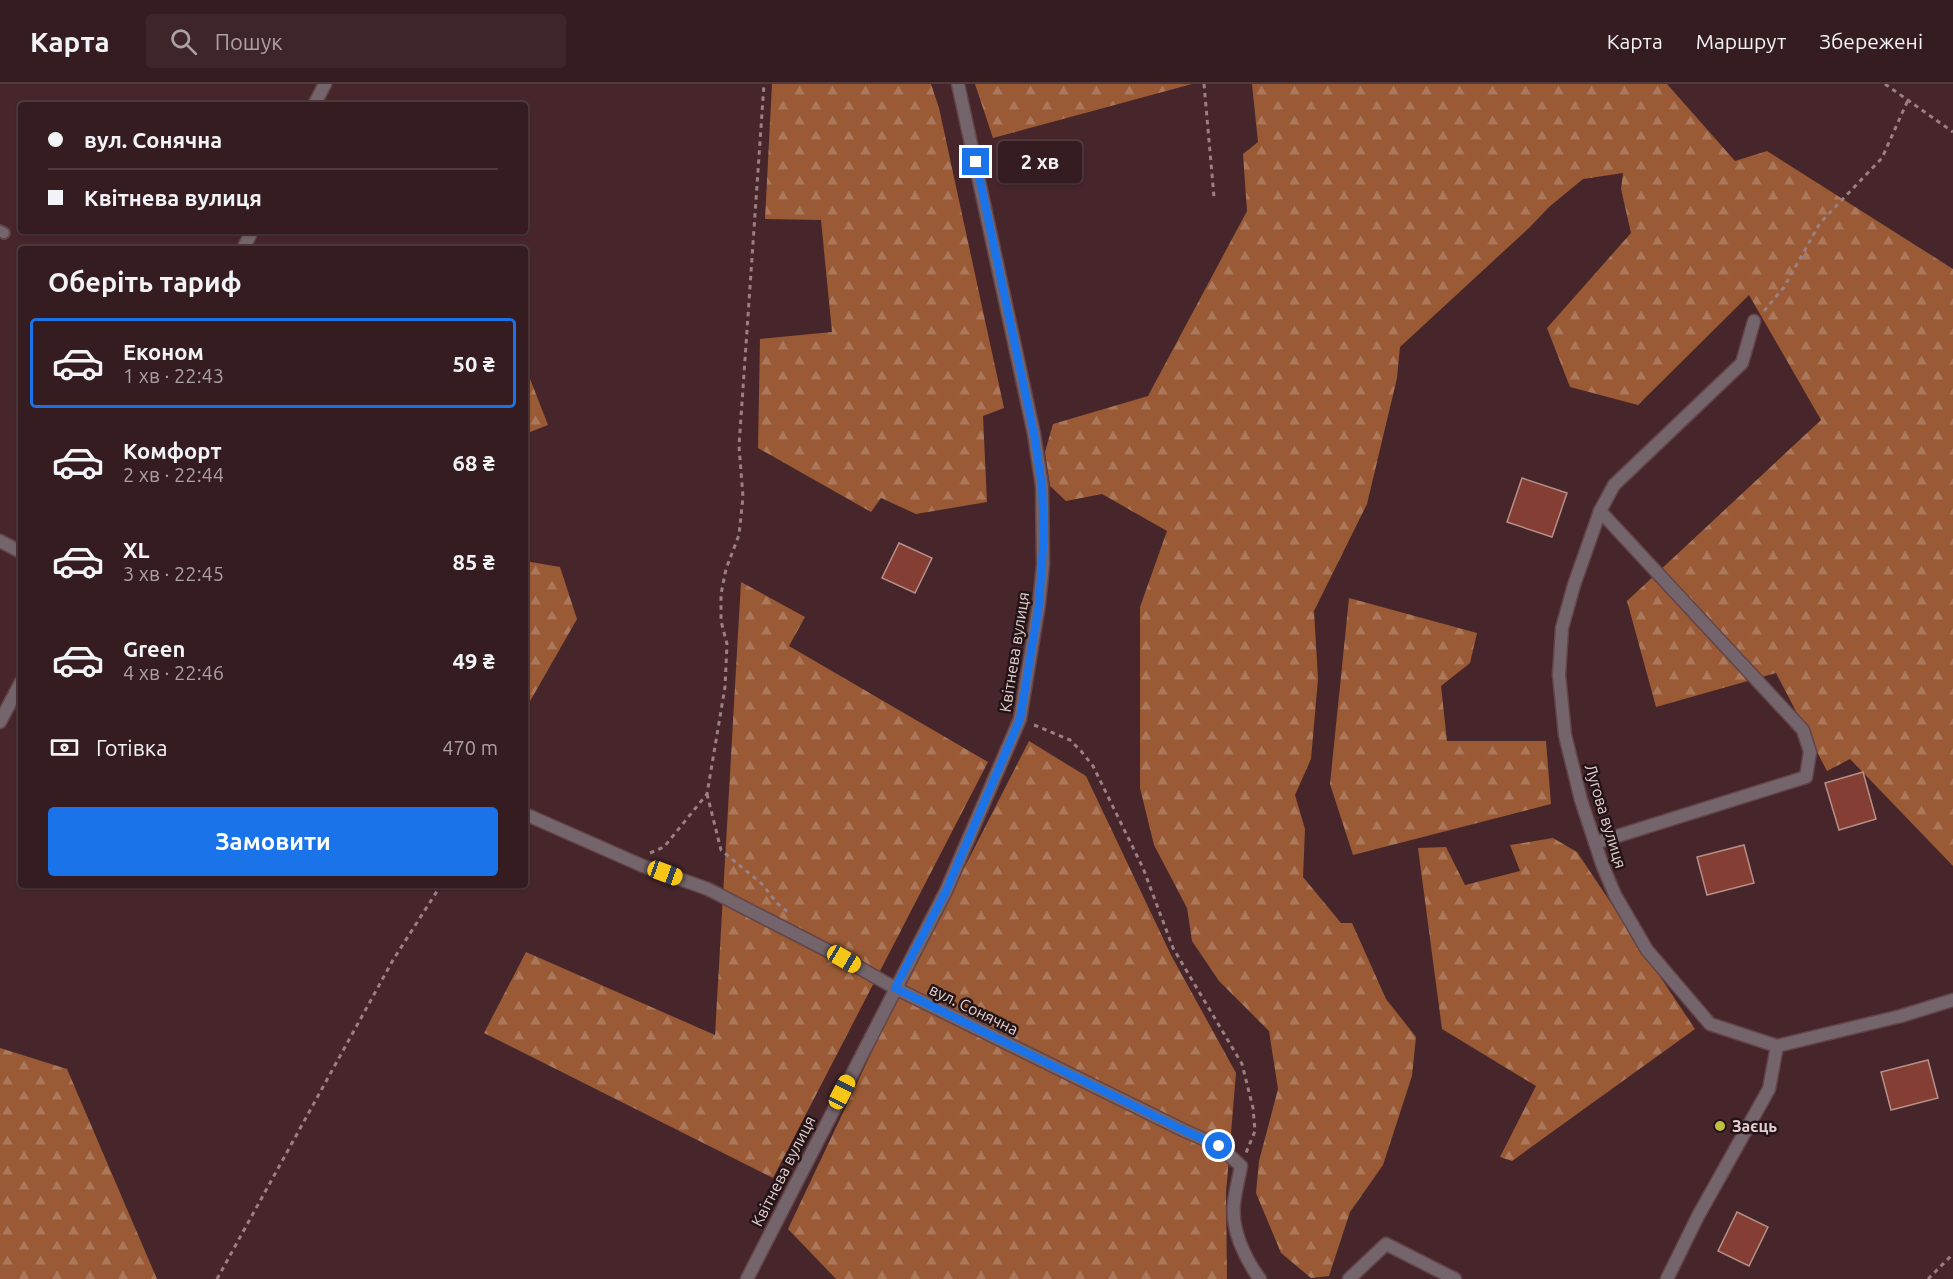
<!DOCTYPE html>
<html lang="uk">
<head>
<meta charset="utf-8">
<style>
  body { margin:0; font-family:Ubuntu,sans-serif; background:#3d2529; color:#f1f3f6; height:100vh; display:flex; flex-direction:column; font-size:22px; white-space:nowrap }
  * { box-sizing:border-box; margin:0 }
  p { font-size:20px; color:#aaa1a5 }
  .icon { flex:none; width:33px; height:33px; fill:none; stroke:currentColor; stroke-width:2; stroke-linecap:round; stroke-linejoin:round }
  .map { position:relative; flex:1; overflow:hidden }
  .drawer { position:absolute; left:18px; top:162px; width:510px; height:642px; display:flex; flex-direction:column; background:#351c20; border-radius:6px; box-shadow:0 2px 4px #0004,0 0 0 2px #4f3a3e }
  .drawer>* { flex:none }
  .guide { position:absolute; left:18px; top:18px; width:510px; height:132px; border-radius:6px; box-shadow:0 2px 4px #0004,0 0 0 2px #4f3a3e; display:grid; align-content:center; height:132px; padding:0 30px; background:#351c20 }
  .end { position:absolute; width:27px; height:27px; margin:-14px; border:8px solid #1a73e8; background:#fff; box-shadow:0 0 0 3px #fff }
  .from { border-radius:50% }
  .bubble { position:absolute; height:42px; border-radius:6px; background:#351c20; box-shadow:0 2px 4px #0004,0 0 0 2px #4f3a3e; font-size:20px; font-weight:700; line-height:42px; text-align:center }
  .car { position:absolute; width:18px; height:36px; margin:-18px -9px; border-radius:8px; box-shadow:0 0 4px 2px #0007; background:linear-gradient(#f5c518 24%,#345 0 40%,#f5c518 0 76%,#345 0 86%,#f5c518 0) }
  .guide b { display:flex; align-items:center; gap:21px; height:57px; font-size:22px }
  .guide b+b { border-top:2px solid #4f3a3e }
  .guide i { width:15px; height:15px; background:#f1f3f6 }
  ul { padding:0; list-style:none }
  li { display:flex; align-items:center; gap:18px; height:90px; margin:0 12px 9px; padding:0 18px; border:3px solid transparent; border-radius:6px }
  li div { flex:1 }
  li b { display:block; font-size:22px }
  li em { font-style:normal; font-weight:700 }
  li.selected { border-color:#1a73e8 }
  li>.icon { width:54px; height:54px; stroke-width:1.5 }
  h2 { padding:0 30px; font-size:27px; line-height:72px }
  .pay { display:flex; align-items:center; gap:15px; height:66px; padding:0 30px; font-size:22px }
  .pay p { margin-inline-start:auto }
  .primary-button { display:flex; gap:12px; margin-top:auto; padding:12px 30px }
  .primary-button a { flex:1; height:69px; border-radius:6px; background:#1a73e8; color:#fff; font-size:24px; font-weight:700; line-height:69px; text-align:center }
  header { display:flex; align-items:center; gap:36px; box-sizing:border-box; height:84px; padding:0 30px; background:#351c20; border-bottom:2px solid #4f3a3e }
  header strong { font-size:28px }
  nav { display:flex; gap:33px; margin-inline-start:auto; font-size:21px }
  .search { width:420px; height:54px; background:#3d2529; display:flex; align-items:center; gap:15px; box-sizing:border-box; padding:0 21px; border-radius:6px; color:#aaa1a5; font-size:22px }
  .map>svg:first-child { display:block }
  .forest { fill:url(#forest-firs) }
  .building { fill:#843e33; stroke:#b68f88; stroke-width:1.5 }
  .lines { fill:none; stroke-linecap:round; stroke-linejoin:round }
  .lane-casing { stroke:#634449; stroke-width:14 }
  .street-casing { stroke:#634449; stroke-width:15 }
  .path { stroke:#9a7f83; stroke-width:3; stroke-dasharray:4.5 4.5; stroke-linecap:butt }
  .lane { stroke:#74646b; stroke-width:10 }
  .street { stroke:#74646b; stroke-width:12 }
  .route { stroke:#1a73e8; stroke-width:8 }
  .poi-dot { fill:#c0be41; stroke:#231416; stroke-width:2 }
  .labels { text-anchor:middle; stroke-width:5; stroke-linejoin:round; paint-order:stroke }
  .street-label { font-size:16px; fill:#e4ced0; stroke:#231416 }
  .poi-label { font-size:16px; font-weight:bold; fill:#e4ced0; stroke:#231416; text-anchor:start }
</style>
</head>
<body>
<header>
<strong>Карта</strong>
<div class="search"><svg class="icon" aria-label="search" viewBox="0 0 24 24"><circle cx="10" cy="10" r="6"/><path d="M15 15l6 6"/></svg>Пошук</div>
<nav><a>Карта</a><a>Маршрут</a><a>Збережені</a></nav>
</header>
<div class="map">
<svg width="1953" height="1195" viewBox="0 0 1953 1195">
  <defs>
    <pattern id="forest-firs" width="22" height="20" patternUnits="userSpaceOnUse" patternTransform="scale(1.5)"><rect width="22" height="20" fill="#995a35"/><path d="M5 1l3.5 6h-7zM16 11l3.5 6h-7z" fill="#ac785b"/></pattern>
  </defs>
  <rect width="100%" height="100%" fill="#47262b"/>
  <g class="forest">
    <polygon points="772,0 931,0 939,24 1004,324 983,332 987,418 916,430 881,414 871,428 758,364 760,255 832,248 821,136 765,135"/>
    <polygon points="975,0 1192,0 993,54"/>
    <polygon points="1252,0 1667,0 1735,77 1767,67 1953,185 1953,782 1850,675 1827,687 1776,589 1656,623 1627,517 1821,336 1749,211 1638,321 1570,303 1547,244 1631,149 1621,105 1623,89 1583,95 1549,123 1530,143 1400,263 1397,294 1367,420 1314,527 1318,595 1311,675 1295,711 1305,745 1303,793 1341,839 1352,839 1386,915 1416,953 1412,992 1383,1081 1350,1128 1329,1192 1311,1194 1281,1169 1256,1109 1259,1077 1278,1005 1269,947 1219,897 1192,857 1187,824 1154,761 1140,704 1140,523 1167,447 1102,410 1066,417 1050,402 1045,368 1053,340 1148,312 1247,127 1243,70 1258,58"/>
    <polygon points="525,282 548,341 525,350"/>
    <polygon points="525,477 560,483 577,535 525,626"/>
    <polygon points="741,498 805,533 789,562 988,678 773,1094 484,949 526,868 715,951"/>
    <polygon points="1349,514 1477,549 1470,579 1441,602 1447,657 1546,657 1551,720 1353,771 1330,700"/>
    <polygon points="1029,657 1086,692 1171,871 1236,989 1226,1109 1227,1195 836,1195 788,1145 892,925"/>
    <polygon points="1553,754 1577,768 1695,945 1512,1077 1500,1073 1536,1002 1442,945 1418,764 1446,763 1465,801 1520,787 1510,761"/>
    <polygon points="0,964 67,985 157,1195 0,1195"/>
  </g>
  <g class="building">
    <polygon points="1522,394 1567,409 1552,453 1507,438"/>
    <polygon points="899,459 932,474 915,509 882,494"/>
    <polygon points="1863,688 1876,735 1839,746 1825,699"/>
    <polygon points="1744,761 1754,799 1707,811 1697,773"/>
    <polygon points="1928,976 1938,1014 1891,1026 1881,988"/>
    <polygon points="1737,1128 1768,1143 1749,1182 1718,1167"/>
  </g>
  <g class="lines">
    <g class="lane-casing">
      <polyline id="lane" points="0,147 4,149"/>
    </g>
    <g class="street-casing">
      <g id="street">
        <polyline points="314,21 325,0"/>
        <polyline points="243,165 252,147"/>
        <polyline points="1754,237 1742,279 1614,401 1600,427 1574,501 1562,544 1559,591 1565,651 1581,716 1602,780 1615,811 1647,866 1710,940 1777,962"/>
        <polyline points="0,457 21,468"/>
        <polyline points="0,638 21,598"/>
        <path d="M525,730L643,782L708,805L844,875L895,904L1183,1046L1219,1062L1241,1082C1239,1094 1235,1107 1234,1120C1231,1145 1245,1175 1260,1195"/>
        <polyline points="1595,759 1806,693 1810,668 1803,646 1600,427"/>
        <polyline points="1777,962 1901,932 1953,916"/>
        <polyline points="747,1195 946,807 1020,635 1039,520 1043,481 1042,402 1034,350 958,0"/>
        <polyline points="1349,1195 1386,1160 1455,1195"/>
        <polyline points="1667,1195 1698,1132 1769,1005 1777,962"/>
      </g>
    </g>
    <g class="path">
      <polyline points="1204,0 1214,113"/>
      <polyline points="1885,0 1953,48"/>
      <polyline points="1764,227 1784,203 1820,139 1882,74 1908,16"/>
      <polyline points="1034,641 1070,656 1081,667 1093,682 1143,784 1173,864 1242,980 1253,1024 1255,1047 1246,1069"/>
      <polyline points="707,710 721,766 762,800 777,819 789,829"/>
      <polyline points="650,769 664,763 707,710 725,603 727,560 721,537 721,510 726,485 739,451 743,413 739,362 764,0"/>
      <polyline points="217,1195 393,876 441,801"/>
      <polyline points="1928,1195 1953,1170"/>
    </g>
    <use href="#lane" class="lane"/>
    <use href="#street" class="street"/>
  </g>
  <g class="lines">
    <polyline class="route" points="976,78 1034,350 1042,402 1044,451 1039,520 1020,635 946,807 895,904 1183,1046 1219,1062"/>
  </g>
  <circle class="poi-dot" cx="1720" cy="1042" r="6"/>
  <g class="labels">
    <g class="street-label">
      <text transform="translate(1014 568) rotate(-81)" y="6">Квітнева вулиця</text>
      <text transform="translate(1606 732) rotate(73)" y="6">Лугова вулиця</text>
      <text transform="translate(974 925) rotate(26)" y="6">вул. Сонячна</text>
      <text transform="translate(783 1087) rotate(-63)" y="6">Квітнева вулиця</text>
    </g>
    <g class="poi-label">
      <text x="1732" y="1048">Заєць</text>
    </g>
  </g>
</svg>
<i class="end from" style="left:1219px;top:1062px"></i>
<i class="end" style="left:976px;top:78px"></i>
<div class="bubble" style="left:998px;top:57px;width:84px">2 хв</div>
<i class="car" style="left:665px;top:789px;rotate:110deg"></i>
<i class="car" style="left:844px;top:875px;rotate:120deg"></i>
<i class="car" style="left:842px;top:1008px;rotate:27deg"></i>
<div class="guide">
<b><i class="from"></i>вул. Сонячна</b>
<b><i></i>Квітнева вулиця</b>
</div>
<section class="drawer">
<h2>Оберіть тариф</h2>
<ul>
<li class="selected"><svg class="icon" aria-label="car" viewBox="0 0 24 24"><path d="M5 17H2v-5l4-1 3-4h7l3 4 3 1v5h-3M9 17h6M6 11h13"/><circle cx="7" cy="17" r="2"/><circle cx="17" cy="17" r="2"/></svg><div><b>Економ</b><p>1 хв · 22:43</p></div><em>50 ₴</em></li>
<li><svg class="icon" aria-label="car" viewBox="0 0 24 24"><path d="M5 17H2v-5l4-1 3-4h7l3 4 3 1v5h-3M9 17h6M6 11h13"/><circle cx="7" cy="17" r="2"/><circle cx="17" cy="17" r="2"/></svg><div><b>Комфорт</b><p>2 хв · 22:44</p></div><em>68 ₴</em></li>
<li><svg class="icon" aria-label="car" viewBox="0 0 24 24"><path d="M5 17H2v-5l4-1 3-4h7l3 4 3 1v5h-3M9 17h6M6 11h13"/><circle cx="7" cy="17" r="2"/><circle cx="17" cy="17" r="2"/></svg><div><b>XL</b><p>3 хв · 22:45</p></div><em>85 ₴</em></li>
<li><svg class="icon" aria-label="car" viewBox="0 0 24 24"><path d="M5 17H2v-5l4-1 3-4h7l3 4 3 1v5h-3M9 17h6M6 11h13"/><circle cx="7" cy="17" r="2"/><circle cx="17" cy="17" r="2"/></svg><div><b>Green</b><p>4 хв · 22:46</p></div><em>49 ₴</em></li>
</ul>
<div class="pay"><svg class="icon" aria-label="cash" viewBox="0 0 24 24"><path d="M3 7h18v10H3z"/><circle cx="12" cy="12" r="2"/></svg>Готівка<p>470 m</p></div>
<div class="primary-button"><a>Замовити</a></div>
</section>
</div>
</body>
</html>
